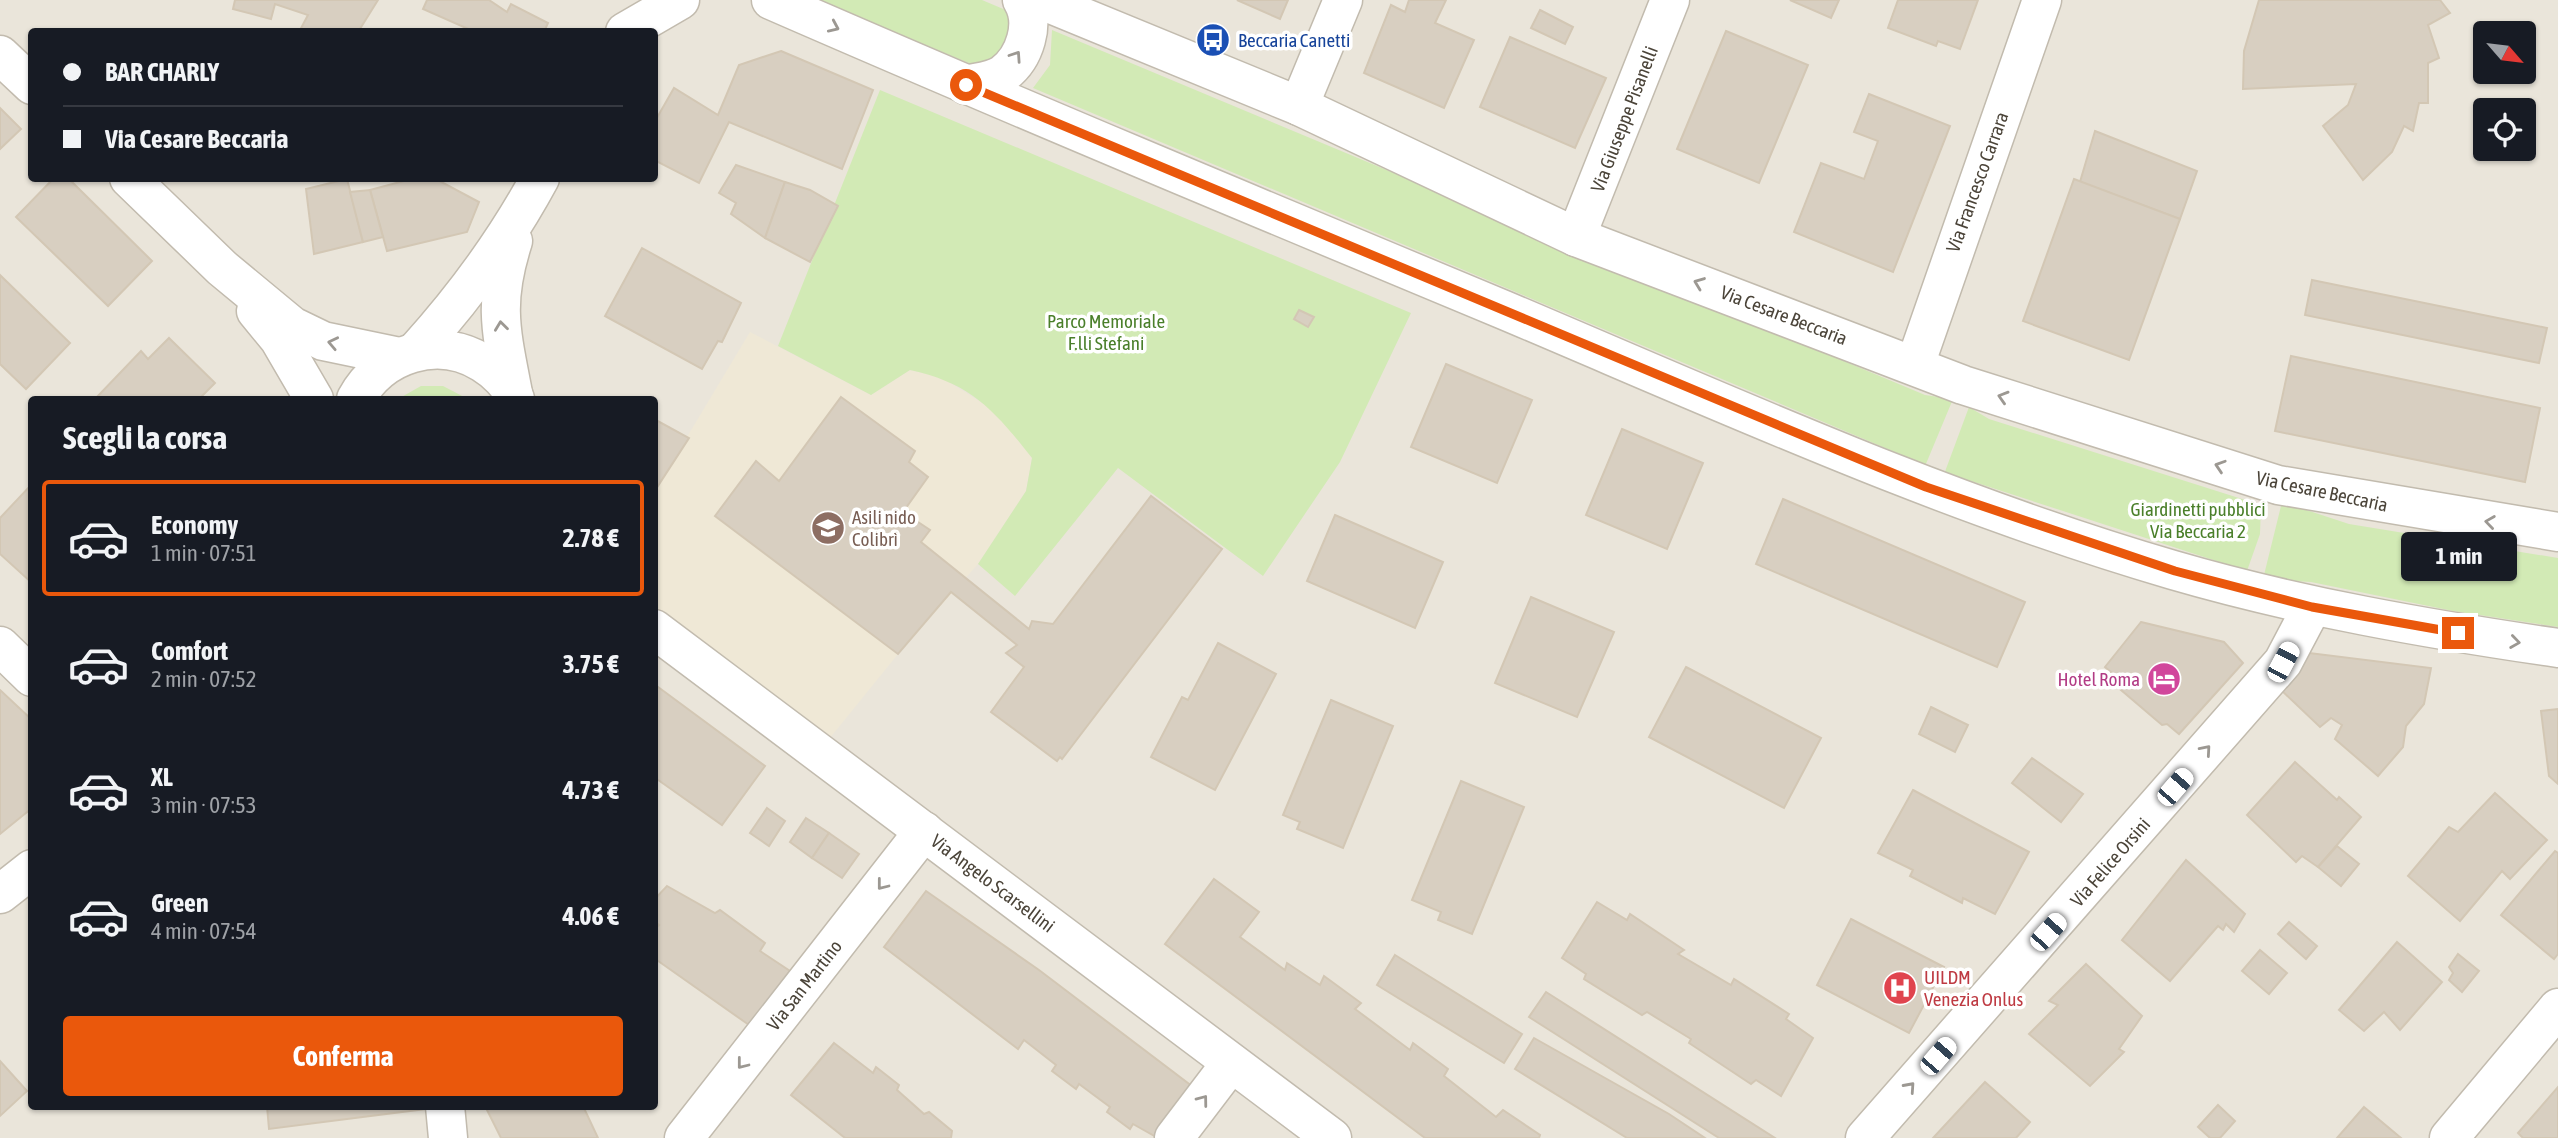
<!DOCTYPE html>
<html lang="it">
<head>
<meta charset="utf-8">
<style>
  body { margin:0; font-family:"Asap Condensed",sans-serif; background:#242831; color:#f1f3f6; height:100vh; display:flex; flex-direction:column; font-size:26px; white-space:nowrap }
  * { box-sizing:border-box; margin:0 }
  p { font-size:23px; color:#9ea1a6 }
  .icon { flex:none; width:38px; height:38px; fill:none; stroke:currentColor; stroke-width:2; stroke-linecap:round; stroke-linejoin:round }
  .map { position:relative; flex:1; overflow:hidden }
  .drawer { position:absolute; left:28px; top:396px; width:630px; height:714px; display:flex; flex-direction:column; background:#171b24; border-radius:7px; box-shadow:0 2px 5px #0004 }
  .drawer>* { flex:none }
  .guide { position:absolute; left:28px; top:28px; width:630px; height:154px; border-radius:7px; box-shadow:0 2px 5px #0004; display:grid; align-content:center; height:154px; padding:0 35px; background:#171b24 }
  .needle { width:46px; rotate:118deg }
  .tools { position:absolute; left:2473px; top:21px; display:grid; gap:14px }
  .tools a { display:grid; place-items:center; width:63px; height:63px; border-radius:7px; background:#171b24; box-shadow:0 2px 5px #0004; font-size:35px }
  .end { position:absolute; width:32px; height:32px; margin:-16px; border:9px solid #ea580c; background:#fff; box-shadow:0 0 0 4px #fff }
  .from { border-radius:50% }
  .bubble { position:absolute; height:49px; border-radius:7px; background:#171b24; box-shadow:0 2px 5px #0004; font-size:23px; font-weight:700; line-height:49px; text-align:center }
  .car { position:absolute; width:21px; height:42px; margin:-21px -10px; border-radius:9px; box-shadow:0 0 5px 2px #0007; background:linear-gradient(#fff 24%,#345 0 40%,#fff 0 76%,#345 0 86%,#fff 0) }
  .guide b { display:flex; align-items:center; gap:24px; height:66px; font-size:26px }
  .guide b+b { border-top:2px solid #363941 }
  .guide i { width:18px; height:18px; background:#f1f3f6 }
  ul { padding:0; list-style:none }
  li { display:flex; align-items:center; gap:21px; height:116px; margin:0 14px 10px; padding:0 21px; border:4px solid transparent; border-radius:7px }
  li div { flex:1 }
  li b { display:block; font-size:26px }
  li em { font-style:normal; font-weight:700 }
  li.on { border-color:#ea580c }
  li>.icon { width:63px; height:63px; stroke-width:1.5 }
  h2 { padding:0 35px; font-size:32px; line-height:84px }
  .action { display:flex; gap:14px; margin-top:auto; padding:14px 35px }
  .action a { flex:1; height:80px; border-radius:7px; background:#ea580c; color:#fff; font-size:28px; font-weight:700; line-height:80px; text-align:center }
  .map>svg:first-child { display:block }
  .residential { fill:#eae5da; fill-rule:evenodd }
  .education { fill:#efe8d6 }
  .green { fill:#d2eab5 }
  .building { fill:#d8cfc1; stroke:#d3c7b4; stroke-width:2 }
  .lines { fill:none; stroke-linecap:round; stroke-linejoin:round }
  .minor-casing { stroke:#c2bbae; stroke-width:41 }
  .minor { stroke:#fff; stroke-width:38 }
  .oneway { stroke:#9c9892 }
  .route { stroke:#ea580c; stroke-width:9 }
  .labels { text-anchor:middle; stroke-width:7; stroke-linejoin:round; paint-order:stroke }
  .transit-label { font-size:19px; fill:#164399; stroke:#fff; text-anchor:start }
  .street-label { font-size:19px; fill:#4b4439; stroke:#fff }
  .park-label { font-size:19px; fill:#4a7f2a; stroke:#fff }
  .education-label { font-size:19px; fill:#785e54; stroke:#fff; text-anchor:start }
  .hotel-label { font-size:19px; fill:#b23c85; stroke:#fff; text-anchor:end }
  .health-label { font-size:19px; fill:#be3a42; stroke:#fff; text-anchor:start }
</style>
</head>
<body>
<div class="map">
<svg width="2558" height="1138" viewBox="0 0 2558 1138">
  <rect width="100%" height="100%" fill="#f6f3ec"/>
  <path class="residential" d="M0,0H2558V1138H0ZM32,32H654V178H32ZM2485,33H2524V72H2485ZM2485,110H2524V149H2485ZM32,399H654V1106H32Z"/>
  <polygon class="education" points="750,332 871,395 910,370 941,377 995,411 1032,458 1026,491 978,564 898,654 825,744 655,614 654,492"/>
  <g class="green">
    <polygon points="808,0 982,0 1008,11 1014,27 999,59 976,66 825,4"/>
    <polygon points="1052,30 1925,395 1953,399 1923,471 1897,453 1033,88 1050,65"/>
    <path d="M880,90L1411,313L1340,462L1263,576L1118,468L1015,596L978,564L1026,491L1032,458C995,411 971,383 910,370L871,395L778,346Z"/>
    <polygon points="421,386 443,386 468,399 398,399"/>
    <polygon points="1969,407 1989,419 2261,505 2260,534 2247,571 1971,481 1943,477"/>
    <polygon points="2282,502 2349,524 2558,558 2558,627 2453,611 2311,582 2263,579"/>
  </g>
  <g class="building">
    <polygon points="235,0 378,0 358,32 299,32 308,15 275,4 271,19 233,9"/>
    <polygon points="427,0 489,0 507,12 511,4 548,23 544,32 475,32 423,9"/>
    <polygon points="1237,0 1288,0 1280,19"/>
    <polygon points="1409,0 1446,0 1435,23 1474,40 1444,108 1364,73 1391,5 1405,12"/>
    <polygon points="1790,0 1839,0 1831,18"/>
    <polygon points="1898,0 1978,0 1960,49 1938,41 1936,46 1888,28"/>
    <polygon points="2259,0 2440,0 2450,13 2428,25 2439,58 2428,63 2428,103 2419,103 2413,131 2404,126 2392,152 2363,180 2323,126 2348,105 2356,84 2243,89 2244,51"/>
    <polygon points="1540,10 1573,27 1565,44 1531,28"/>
    <polygon points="1726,31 1808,65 1759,183 1677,149"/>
    <polygon points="1510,37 1606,78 1575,148 1480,107"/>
    <polygon points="781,51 873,90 842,169 729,122 699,183 654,160 654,123 674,88 718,115 739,65"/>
    <polygon points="1869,94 1950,126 1893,272 1794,232 1821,163 1864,179 1878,141 1854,132"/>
    <polygon points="0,108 21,129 0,149"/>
    <polygon points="2095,131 2197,171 2180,219 2080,182"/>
    <polygon points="736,165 785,182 765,238 731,214 736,203 719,193"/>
    <polygon points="54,178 68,178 152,261 108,306 16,217"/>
    <polygon points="415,178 434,178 479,202 467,232 387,251 370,190"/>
    <polygon points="347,179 363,242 314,254 306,189"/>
    <polygon points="2074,179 2180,219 2129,360 2023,321"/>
    <polygon points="785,182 810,190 838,206 810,262 765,238"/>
    <polygon points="370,190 383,237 363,242 350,192"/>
    <polygon points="642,248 741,303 722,342 718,341 702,369 605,316"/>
    <polygon points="0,275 70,343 26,389 0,364"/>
    <polygon points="2312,280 2547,328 2539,363 2305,315"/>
    <polygon points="1299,310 1314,317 1308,327 1294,319"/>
    <polygon points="169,338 215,383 199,399 95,399 141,351 148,359"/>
    <polygon points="2291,356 2540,408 2525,482 2275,431"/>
    <polygon points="1446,364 1532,400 1497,483 1411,447"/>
    <polygon points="841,397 915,451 909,462 928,477 903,512 930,530 921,542 1029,629 1032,621 1053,624 1151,496 1222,549 1062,759 1060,757 1057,761 991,712 1024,667 1006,653 1017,645 951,592 898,654 715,516 756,461 779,481"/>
    <polygon points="654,419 689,438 654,492"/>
    <polygon points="1622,429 1703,463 1667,549 1586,515"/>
    <polygon points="32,484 32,583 0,554 0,518"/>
    <polygon points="1783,499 2025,602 1997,667 1756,564"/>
    <polygon points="1335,515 1443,562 1415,628 1307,581"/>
    <polygon points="1531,597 1614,632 1577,717 1495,683"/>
    <polygon points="2141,622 2224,642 2243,663 2179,734 2167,724 2162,725 2114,684 2118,678 2105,667"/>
    <polygon points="1218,643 1276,674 1215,790 1151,757 1182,697 1188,700"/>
    <polygon points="2309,653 2431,668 2424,704 2406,726 2403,747 2378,776 2335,739 2342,725 2331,718 2320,727 2278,687"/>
    <polygon points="1686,667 1821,738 1784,808 1649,737"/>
    <polygon points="654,684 765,766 722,825 654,777"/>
    <polygon points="0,690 32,720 32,808 0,834"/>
    <polygon points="1331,700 1393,726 1343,848 1297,829 1300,822 1283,815"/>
    <polygon points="1931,707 1968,725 1955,752 1919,734"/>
    <polygon points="2558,709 2558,784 2549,776 2541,711"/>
    <polygon points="2032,758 2083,794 2061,822 2012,783"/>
    <polygon points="2295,762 2337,800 2339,797 2361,817 2318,867 2302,856 2296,862 2247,815"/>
    <polygon points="1461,781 1524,807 1472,934 1438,920 1441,912 1412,900"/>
    <polygon points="1913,790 2029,852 1995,914 1963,898 1962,903 1910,876 1913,870 1878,853"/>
    <polygon points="2495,793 2547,840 2510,879 2502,871 2460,921 2408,876 2449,827 2458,832"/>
    <polygon points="767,808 785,821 769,846 750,833"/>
    <polygon points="806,818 829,833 812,858 790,842"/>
    <polygon points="829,833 859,854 842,878 812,858"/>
    <polygon points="2337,846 2359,864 2341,886 2318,867"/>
    <polygon points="2555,851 2558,853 2558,954 2554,959 2501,915"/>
    <polygon points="2186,860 2245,914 2234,932 2226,924 2223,930 2218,926 2170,981 2122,940"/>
    <polygon points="1214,879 1259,912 1240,937 1285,970 1287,963 1320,985 1324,976 1361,1003 1355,1009 1410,1050 1413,1043 1448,1069 1444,1076 1496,1117 1503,1110 1540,1135 1539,1138 1425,1138 1165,944"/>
    <polygon points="667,886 715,913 720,910 765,943 760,951 790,971 749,1025 654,958 654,930 659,925 654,921 654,900"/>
    <polygon points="926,891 1039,970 1197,1090 1158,1138 1133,1124 1130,1129 1107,1112 1110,1107 1079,1084 1076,1089 1052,1071 1056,1065 1024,1040 1018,1049 884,947"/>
    <polygon points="1597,902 1627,920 1630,914 1684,950 1678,954 1731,985 1734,979 1789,1014 1786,1019 1813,1038 1781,1096 1756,1080 1751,1084 1689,1043 1691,1039 1647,1012 1642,1015 1584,979 1586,974 1562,958"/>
    <polygon points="1851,919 1944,967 1909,1033 1817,985"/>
    <polygon points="2289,922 2317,946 2306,959 2278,934"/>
    <polygon points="2397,942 2442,982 2400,1030 2384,1012 2364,1031 2339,1010"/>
    <polygon points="2260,950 2287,973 2269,994 2242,971"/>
    <polygon points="2458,954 2479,971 2462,992 2449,980 2453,973 2449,967"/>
    <polygon points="1395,955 1522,1034 1504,1063 1377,985"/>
    <polygon points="2086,964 2142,1016 2119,1049 2124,1052 2090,1086 2029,1034 2058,1005 2049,1001"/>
    <polygon points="1546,992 1775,1138 1719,1138 1529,1017"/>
    <polygon points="1534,1038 1669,1114 1705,1138 1627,1138 1515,1069"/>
    <polygon points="834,1043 873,1073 876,1067 899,1085 897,1090 924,1114 929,1112 952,1131 951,1138 845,1138 791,1095"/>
    <polygon points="0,1061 27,1091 0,1116"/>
    <polygon points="1985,1082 2030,1122 2016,1138 1933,1138"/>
    <polygon points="2558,1087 2558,1138 2523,1138 2518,1133"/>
    <polygon points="2218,1105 2235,1121 2220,1138 2210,1138 2198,1127"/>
    <polygon points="267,1106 433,1106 433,1108 269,1129"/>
    <polygon points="485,1106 583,1106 598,1138 501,1138"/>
    <polygon points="2364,1107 2401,1138 2337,1138"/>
  </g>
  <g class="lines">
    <g class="minor-casing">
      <g id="minor">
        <path d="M771,0C1014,106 1259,208 1504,310C1724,403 1943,503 2173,570C2300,607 2428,629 2558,648"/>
        <polyline points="1041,0 1299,106 1576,237 1963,385 2278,485 2558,532"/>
        <polyline points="625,32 680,0"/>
        <polyline points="0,55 32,85"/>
        <path d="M966,85C977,82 993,81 1003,74C1025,58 1036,23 1022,0"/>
        <polyline points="1299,106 1343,0"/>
        <polyline points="129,178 222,268 292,326 323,341 400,357"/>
        <polyline points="1576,237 1670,0"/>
        <path d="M513,241C493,303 501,331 513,393"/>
        <polyline points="256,311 279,339 314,399"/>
        <path d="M416,351C463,299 506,241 540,178"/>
        <polyline points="1915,365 2042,0"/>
        <path d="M356,399C381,353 438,335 483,363C496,371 510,384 515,399"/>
        <polyline points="654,629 1332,1138"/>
        <polyline points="0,646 32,677"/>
        <polyline points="0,894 32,869"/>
        <polyline points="445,1106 448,1138"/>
        <polyline points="684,1138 924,831"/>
        <polyline points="1174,1138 1231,1063"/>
        <polyline points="1865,1138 2283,662 2312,607"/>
        <polyline points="2449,1138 2558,1008"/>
      </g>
    </g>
    <use href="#minor" class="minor"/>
  </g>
  <defs><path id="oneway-chevron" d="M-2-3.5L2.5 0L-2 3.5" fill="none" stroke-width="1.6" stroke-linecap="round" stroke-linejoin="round" transform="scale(1.75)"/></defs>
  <g class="oneway">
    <use href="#oneway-chevron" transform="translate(834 27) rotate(24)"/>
    <use href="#oneway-chevron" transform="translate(1016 56) rotate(-56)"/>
    <use href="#oneway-chevron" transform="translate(1699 283) rotate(-159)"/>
    <use href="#oneway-chevron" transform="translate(501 326) rotate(-97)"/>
    <use href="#oneway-chevron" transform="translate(333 343) rotate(-168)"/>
    <use href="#oneway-chevron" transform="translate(2003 397) rotate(-163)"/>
    <use href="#oneway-chevron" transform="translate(2220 466) rotate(-162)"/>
    <use href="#oneway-chevron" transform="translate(2490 522) rotate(-172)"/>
    <use href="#oneway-chevron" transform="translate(2515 642) rotate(8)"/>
    <use href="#oneway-chevron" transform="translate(2206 750) rotate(-49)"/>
    <use href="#oneway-chevron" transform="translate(882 885) rotate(128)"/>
    <use href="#oneway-chevron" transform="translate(742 1064) rotate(128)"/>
    <use href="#oneway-chevron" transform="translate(1910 1087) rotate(-48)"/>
    <use href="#oneway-chevron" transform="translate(1203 1100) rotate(-53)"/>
  </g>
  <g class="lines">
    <polyline class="route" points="966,85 1926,487 2175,571 2312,607 2458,633"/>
  </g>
  <defs>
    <g id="bus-disc" transform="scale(1.75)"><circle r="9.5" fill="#1a4fb4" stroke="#fff"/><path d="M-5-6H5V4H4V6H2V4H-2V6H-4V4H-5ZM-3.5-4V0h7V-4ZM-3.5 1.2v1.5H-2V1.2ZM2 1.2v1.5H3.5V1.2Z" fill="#fff"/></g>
    <g id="school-disc" transform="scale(1.75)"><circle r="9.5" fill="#8d6e63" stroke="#fff"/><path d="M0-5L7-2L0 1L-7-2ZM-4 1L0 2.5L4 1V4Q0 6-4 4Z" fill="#fff"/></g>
    <g id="hotel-disc" transform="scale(1.75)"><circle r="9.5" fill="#d1479c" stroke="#fff"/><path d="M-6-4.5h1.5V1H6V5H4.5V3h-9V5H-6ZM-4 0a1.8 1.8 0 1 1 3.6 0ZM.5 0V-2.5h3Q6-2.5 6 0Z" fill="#fff"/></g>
    <g id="hospital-disc" transform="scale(1.75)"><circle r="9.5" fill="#e0444e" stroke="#fff"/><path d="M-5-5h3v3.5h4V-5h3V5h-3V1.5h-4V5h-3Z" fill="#fff"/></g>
  </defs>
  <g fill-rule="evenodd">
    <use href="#bus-disc" x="1213" y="40"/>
    <use href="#school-disc" x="828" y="528"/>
    <use href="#hotel-disc" x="2164" y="679"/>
    <use href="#hospital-disc" x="1900" y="988"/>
  </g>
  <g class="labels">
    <g class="transit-label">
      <text x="1238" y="47">Beccaria Canetti</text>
    </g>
    <g class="street-label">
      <text transform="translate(1624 119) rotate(-69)" y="7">Via Giuseppe Pisanelli</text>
      <text transform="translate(1977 182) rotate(-70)" y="7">Via Francesco Carrara</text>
      <text transform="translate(1784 315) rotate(21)" y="7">Via Cesare Beccaria</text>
      <text transform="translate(2322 491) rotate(12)" y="7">Via Cesare Beccaria</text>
      <text transform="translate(2110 862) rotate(-49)" y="7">Via Felice Orsini</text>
      <text transform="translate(993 883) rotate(37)" y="7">Via Angelo Scarsellini</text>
      <text transform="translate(804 985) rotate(-52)" y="7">Via San Martino</text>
    </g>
    <g class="park-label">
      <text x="1106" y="328">Parco Memoriale<tspan x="1106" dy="22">F.lli Stefani</tspan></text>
      <text x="2198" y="516">Giardinetti pubblici<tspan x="2198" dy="22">Via Beccaria 2</tspan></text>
    </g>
    <g class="education-label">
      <text x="852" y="524">Asili nido<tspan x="852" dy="22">Colibrì</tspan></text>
    </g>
    <g class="hotel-label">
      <text x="2140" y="686">Hotel Roma</text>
    </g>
    <g class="health-label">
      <text x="1924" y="984">UILDM<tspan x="1924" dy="22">Venezia Onlus</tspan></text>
    </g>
  </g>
</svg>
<div class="tools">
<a><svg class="needle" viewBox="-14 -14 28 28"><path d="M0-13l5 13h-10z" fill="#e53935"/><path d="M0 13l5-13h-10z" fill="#9ea1a6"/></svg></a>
<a><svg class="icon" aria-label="locate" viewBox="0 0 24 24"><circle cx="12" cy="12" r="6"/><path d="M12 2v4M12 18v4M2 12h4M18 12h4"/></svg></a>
</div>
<i class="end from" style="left:966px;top:85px"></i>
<i class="end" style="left:2458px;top:633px"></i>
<div class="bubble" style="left:2401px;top:532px;width:116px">1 min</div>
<i class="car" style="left:2283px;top:662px;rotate:28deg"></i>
<i class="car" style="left:2175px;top:787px;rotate:41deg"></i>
<i class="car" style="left:2048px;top:932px;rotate:42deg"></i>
<i class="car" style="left:1938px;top:1056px;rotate:41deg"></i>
<div class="guide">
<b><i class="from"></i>BAR CHARLY</b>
<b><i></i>Via Cesare Beccaria</b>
</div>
<section class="drawer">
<h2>Scegli la corsa</h2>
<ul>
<li class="on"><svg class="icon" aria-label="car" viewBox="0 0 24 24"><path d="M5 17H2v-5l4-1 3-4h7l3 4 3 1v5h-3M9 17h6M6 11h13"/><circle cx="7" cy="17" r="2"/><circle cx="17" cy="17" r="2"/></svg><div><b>Economy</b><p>1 min · 07:51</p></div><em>2.78 €</em></li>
<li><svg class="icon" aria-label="car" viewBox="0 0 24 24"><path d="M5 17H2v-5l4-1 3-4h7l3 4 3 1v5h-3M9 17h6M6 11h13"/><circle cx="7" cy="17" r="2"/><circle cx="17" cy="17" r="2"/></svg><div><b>Comfort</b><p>2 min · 07:52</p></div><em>3.75 €</em></li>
<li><svg class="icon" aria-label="car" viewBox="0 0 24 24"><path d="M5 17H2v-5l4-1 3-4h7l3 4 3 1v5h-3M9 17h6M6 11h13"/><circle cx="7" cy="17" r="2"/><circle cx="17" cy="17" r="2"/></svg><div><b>XL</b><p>3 min · 07:53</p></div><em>4.73 €</em></li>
<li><svg class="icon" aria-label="car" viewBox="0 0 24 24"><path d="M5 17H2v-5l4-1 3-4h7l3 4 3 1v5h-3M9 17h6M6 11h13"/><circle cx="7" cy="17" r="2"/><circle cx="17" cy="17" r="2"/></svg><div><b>Green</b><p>4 min · 07:54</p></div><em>4.06 €</em></li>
</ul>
<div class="action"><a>Conferma</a></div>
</section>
</div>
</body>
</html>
